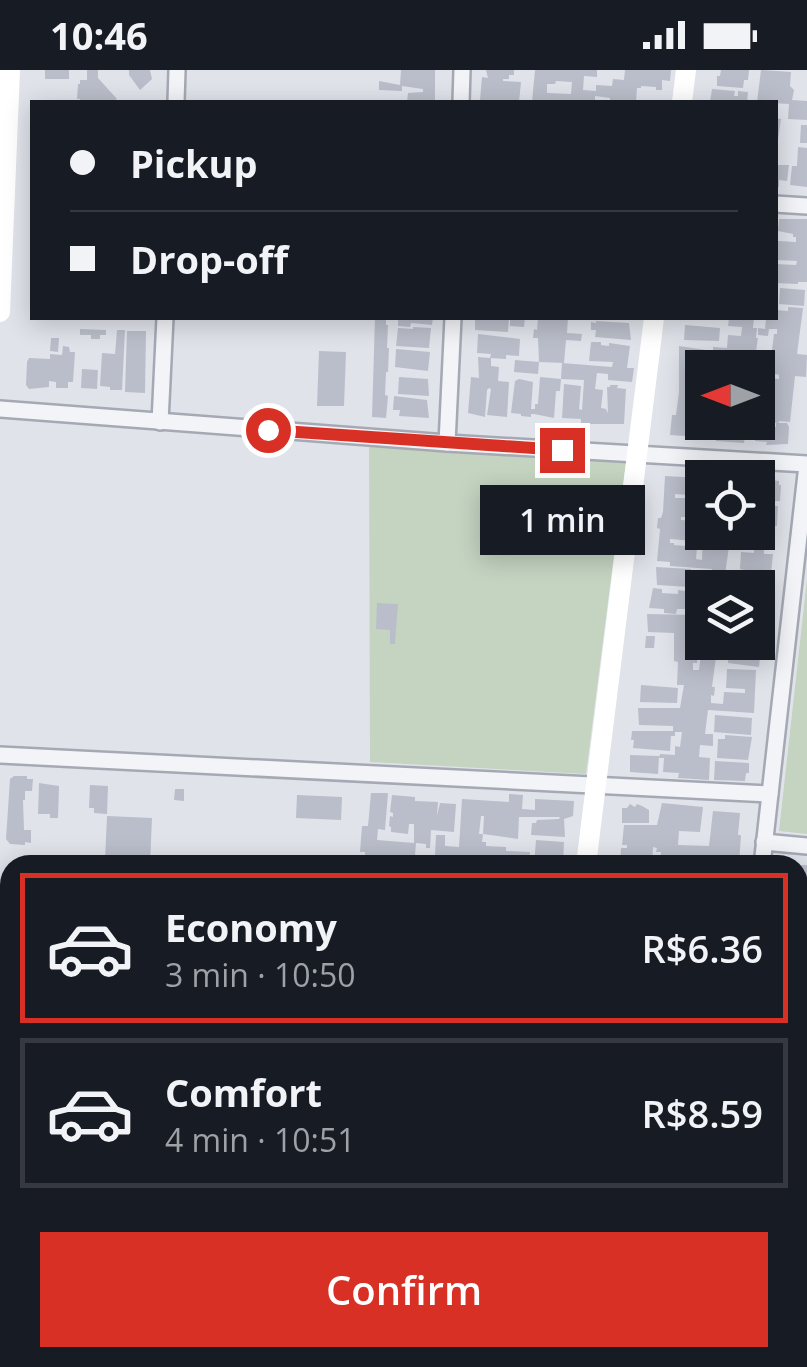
<!DOCTYPE html>
<html lang="en">
<head>
<meta charset="utf-8">
<style>
  body { margin:0; font-family:"Open Sans",sans-serif; background:#242831; color:#f1f3f6; height:100vh; display:flex; flex-direction:column; font-size:38px; white-space:nowrap }
  * { box-sizing:border-box; margin:0 }
  p { font-size:32px; color:#9ea1a6 }
  .icon { flex:none; width:55px; height:55px; fill:none; stroke:currentColor; stroke-width:2; stroke-linecap:round; stroke-linejoin:round }
  .map { position:relative; flex:1; overflow:hidden }
  .side { position:absolute; left:0px; top:785px; width:808px; height:512px; display:flex; flex-direction:column; background:#171b24; border-radius:30px 30px 0 0; box-shadow:0 5px 25px #0003 }
  .side>* { flex:none }
  .banner { position:absolute; left:30px; top:30px; width:748px; height:220px; border-radius:0px; box-shadow:0 5px 25px #0003; display:grid; align-content:center; height:220px; padding:0 40px; background:#171b24 }
  .needle { width:65px; rotate:270deg }
  .tools { position:absolute; left:685px; top:280px; display:grid; gap:20px }
  .tools a { display:grid; place-items:center; width:90px; height:90px; border-radius:0px; background:#171b24; box-shadow:0 5px 25px #0003; font-size:50px }
  .end { position:absolute; width:45px; height:45px; margin:-22px; border:12px solid #d93025; background:#fff; box-shadow:0 0 0 5px #fff }
  .from { border-radius:50% }
  .bubble { position:absolute; height:70px; border-radius:0px; background:#171b24; box-shadow:0 5px 25px #0003; font-size:32px; font-weight:600; line-height:70px; text-align:center }
  .banner b { display:flex; align-items:center; gap:35px; height:95px; font-size:38px }
  .banner b+b { border-top:2px solid #363941 }
  .banner i { width:25px; height:25px; background:#f1f3f6 }
  ul { padding:18px 0 0; list-style:none }
  li { display:flex; align-items:center; gap:30px; height:150px; margin:0 20px 15px; padding:0 20px; border:5px solid #363941; border-radius:0px }
  li div { flex:1 }
  li b { display:block; font-size:38px }
  li em { font-style:normal; font-weight:600 }
  li.on { border-color:#d93025 }
  li>.icon { width:90px; height:90px; stroke-width:1.5 }
  .button { display:flex; gap:20px; margin-top:auto; padding:20px 40px }
  .button a { flex:1; height:115px; border-radius:0px; background:#d93025; color:#fff; font-size:40px; font-weight:600; line-height:115px; text-align:center }
  .status { display:flex; justify-content:space-between; align-items:center; height:70px; padding:0 50px; background:#171b24; direction:ltr }
  .status svg { height:28px; fill:currentColor }
  .map>svg:first-child { display:block }
  .green { fill:#c4d4c1 }
  .building { fill:#babeca; fill-rule:evenodd }
  .lines { fill:none; stroke-linecap:round; stroke-linejoin:round }
  .street-casing { stroke:#a5a9b4; stroke-width:20 }
  .street { stroke:#f3f4f8; stroke-width:15 }
  .secondary { stroke:#fff; stroke-width:20 }
  .route { stroke:#d93025; stroke-width:12 }
</style>
</head>
<body>
<div class="status"><b>10:46</b><svg viewBox="0 0 49 12"><path d="M0 12V9h3v3zM5 12V6h3v6zM10 12V3h3v9zM15 12V0h3v12zM26 1h20v11H26zM47 4h2v5h-2z"/></svg></div>
<div class="map">
<svg width="807" height="1297" viewBox="0 0 807 1297">
  <rect width="100%" height="100%" fill="#e0e3ea"/>
  <g class="green">
    <polygon points="369,374 626,391 586,704 370,692"/>
    <polygon points="807,509 807,764 779,761"/>
    <polygon points="0,1237 10,1237 10,1288 215,1288 215,1297 0,1297"/>
  </g>
  <g class="building">
    <rect x="45" y="0" width="24" height="9"/>
    <polygon points="87,0 98,0 98,8 117,29 112,32 80,32 80,29 77,29 78,14 80,14 80,10 87,10"/>
    <polygon points="129,0 150,0 152,9 140,20 129,5"/>
    <polygon points="401,0 435,0 435,32 407,32 408,23 423,22 423,19 402,16 402,21 379,20 379,11 400,15"/>
    <polygon points="486,0 514,0 514,5 509,5 509,9 503,9 503,11 521,12 519,32 488,32 488,30 480,30 482,7 488,8"/>
    <path d="M535,0H597V7L584,6L583,20L596,21V15L612,16L613,9L624,10L625,0H671L670,11L662,10V20H656V17L641,16V18H637L636,32H610V28L595,26V32H532ZM556,11L572,12L571,24L547,23V14H555Z"/>
    <polygon points="721,0 749,0 748,10 744,10 743,18 717,16 717,6 720,6"/>
    <polygon points="761,0 791,2 790,16 794,20 792,30 807,31 807,50 788,49 789,34 757,32"/>
    <polygon points="712,19 735,21 734,26 738,26 738,21 748,22 747,32 710,32"/>
    <polygon points="775,48 781,49 777,76 775,76"/>
    <polygon points="801,55 807,55 807,73 800,73"/>
    <polygon points="798,77 807,78 807,117 790,115 792,96 797,96"/>
    <polygon points="775,95 789,95 787,111 779,110 779,117 775,117"/>
    <polygon points="779,149 807,149 807,212 798,212 798,214 775,213 775,194 796,195 797,191 777,190 778,171 796,172 796,167 793,167 793,164 778,161"/>
    <polygon points="780,218 805,220 804,236 779,234"/>
    <polygon points="788,237 803,238 797,284 807,285 806,307 795,306 790,352 779,351 779,353 787,353 789,357 788,374 766,375 767,372 755,371 756,355 776,357 776,353 779,353 758,351 760,332 773,333 774,329 759,328 760,308 779,309 779,305 764,301 765,288 771,288 774,264 777,264 777,259 769,259 768,266 758,265 758,258 765,259 766,248 775,248 775,240 788,241"/>
    <polygon points="375,248 386,248 386,255 388,255 387,278 389,278 388,302 386,302 385,325 388,326 386,348 372,347"/>
    <polygon points="398,248 433,248 432,255 411,253 410,257 398,256"/>
    <polygon points="475,248 509,248 508,262 475,260"/>
    <polygon points="510,248 525,248 524,257 510,256"/>
    <polygon points="538,248 568,248 567,263 582,264 581,271 566,270 564,293 539,292 538,268 533,268 534,259 537,260"/>
    <polygon points="729,248 754,248 753,258 757,258 756,268 758,268 756,281 762,281 761,285 754,285 752,298 700,298 701,294 686,293 686,299 697,300 697,303 702,303 702,320 686,319 686,322 702,324 702,352 747,352 744,373 716,371 717,357 711,357 704,360 700,359 700,367 670,365 672,345 676,345 679,322 679,276 713,281 713,277 727,278 728,265 741,266 742,257 728,256"/>
    <polygon points="596,251 629,253 631,270 595,267 596,260 591,260 591,252 596,253"/>
    <polygon points="685,255 720,258 719,271 684,270"/>
    <polygon points="413,257 431,258 429,278 396,276 398,258 413,259"/>
    <polygon points="80,259 106,260 106,265 100,265 100,269 91,269 91,265 80,265"/>
    <polygon points="117,260 125,260 122,320 110,320 110,317 100,316 102,283 115,284"/>
    <polygon points="127,261 146,261 145,323 125,322"/>
    <polygon points="478,264 520,269 519,286 506,285 506,289 491,288 491,296 499,297 498,311 509,312 507,347 487,345 491,319 489,318 487,320 485,347 468,343 471,307 479,308 478,287 490,288 491,284 477,283"/>
    <polygon points="51,268 59,268 58,282 50,281"/>
    <polygon points="591,272 601,272 601,275 609,276 609,273 630,276 627,298 634,298 632,312 608,310 608,304 597,303 595,319 603,320 601,338 606,339 608,343 607,317 610,317 610,315 618,315 617,318 626,319 624,354 581,354 581,349 562,348 564,314 581,316 579,339 582,340 584,310 561,309 562,293 612,297 613,292 589,291"/>
    <polygon points="63,276 69,277 70,282 75,282 73,312 68,312 68,318 56,318 56,312 49,311 49,317 29,319 26,315 27,292 29,288 50,289 50,284 62,285"/>
    <polygon points="396,279 430,282 428,301 395,297"/>
    <polygon points="319,281 346,282 344,336 317,336"/>
    <polygon points="515,290 539,292 538,304 514,302"/>
    <polygon points="82,299 98,300 97,319 81,318"/>
    <polygon points="399,307 428,309 429,326 398,324"/>
    <polygon points="540,307 561,309 560,321 556,321 554,348 534,344 531,344 531,347 521,346 521,344 511,343 515,311 519,309 533,312 531,339 535,339 535,334 538,334"/>
    <polygon points="394,326 427,330 429,348 399,346 400,340 393,340"/>
    <polygon points="665,406 702,408 702,426 675,424 675,428 696,428 694,447 681,447 681,450 696,451 694,471 670,469 670,473 674,473 674,475 697,477 696,489 702,490 703,462 733,462 731,477 729,477 723,518 702,518 702,521 698,521 700,509 711,510 712,499 670,496 670,492 657,491 660,459 657,458 658,448 661,448 663,442"/>
    <polygon points="772,410 779,411 779,415 781,415 780,431 759,432 758,412 771,413"/>
    <polygon points="758,435 778,436 777,456 774,456 774,478 764,479 764,484 773,484 771,503 769,503 769,527 767,527 765,549 763,549 763,573 758,572 758,518 737,518 738,501 752,502 740,499 741,482 754,483 754,479 743,478 744,462 758,462"/>
    <polygon points="656,497 691,499 692,512 689,512 689,517 657,515"/>
    <polygon points="653,518 662,519 662,523 678,524 678,520 686,521 685,539 677,539 676,544 664,543 664,539 649,538"/>
    <path d="M700,523H702V572H718L712,617H715L714,626L711,625V633L723,634L724,622L745,623V619L726,618L727,599L756,600L754,643L708,640L705,664H713V676L700,675L699,687L710,688L709,710L678,708L679,703L663,702L664,688H659L660,684L675,685V676L680,677L682,662H675V666H671L670,681L633,678L634,670H631L632,661H673V656L639,655L638,638H680L684,615H677L678,592L674,591V563L648,562L647,544L693,545L694,535L698,536ZM699,576H702L699,600H693V593H697Z"/>
    <polygon points="377,533 398,534 395,574 390,574 390,560 376,559"/>
    <polygon points="646,566 655,566 654,578 645,578"/>
    <polygon points="729,575 761,578 759,597 728,593"/>
    <polygon points="641,615 678,618 677,633 640,632"/>
    <polygon points="715,645 752,648 751,665 714,662"/>
    <polygon points="725,665 752,667 748,690 717,688 718,669 725,669"/>
    <polygon points="630,685 659,686 658,704 630,702"/>
    <polygon points="715,691 749,693 749,703 746,703 745,711 714,710"/>
    <polygon points="14,706 27,706 27,709 33,709 32,721 25,721 25,730 23,730 24,760 31,760 31,773 25,772 25,775 10,774 6,769 10,709"/>
    <polygon points="39,713 59,716 58,748 50,748 50,744 38,744"/>
    <polygon points="90,715 108,716 107,744 94,743 94,738 89,738"/>
    <polygon points="175,719 184,719 184,731 174,730"/>
    <polygon points="371,723 388,723 385,760 378,759 377,770 414,773 414,754 409,754 408,764 391,762 391,757 389,756 390,746 393,747 393,743 390,742 392,725 415,727 415,731 438,732 437,746 440,733 456,734 454,762 431,760 430,778 426,778 426,774 416,773 415,785 435,786 436,765 445,765 445,776 459,777 462,729 509,732 509,724 523,725 522,739 535,740 535,729 574,731 573,746 564,749 565,767 531,765 532,753 536,753 537,750 559,749 560,747 519,747 518,769 483,764 484,746 481,746 479,764 483,764 482,772 486,772 486,776 506,777 506,781 530,782 529,795 365,795 365,782 360,782 362,756 368,756"/>
    <polygon points="297,725 342,727 341,750 296,748"/>
    <polygon points="662,733 703,737 700,762 679,761 678,775 709,776 713,741 740,743 738,765 741,765 739,793 720,795 720,791 691,789 691,795 662,795 663,790 660,790 661,782 656,782 657,778 653,777 652,795 620,795 621,778 627,778 627,775 622,775 624,755 657,755"/>
    <polygon points="630,734 635,737 637,734 642,736 649,740 649,753 622,753 622,738 627,738"/>
    <polygon points="107,746 152,748 150,795 131,795 131,791 105,790"/>
    <polygon points="536,770 564,772 563,794 541,793 540,795 534,795"/>
    <polygon points="798,795 807,795 807,843 798,842"/>
    <polygon points="798,845 807,845 807,867 798,866"/>
    <polygon points="10,868 10,899 8,902 0,898 0,886"/>
    <polygon points="798,868 807,869 807,886 798,886"/>
    <polygon points="798,892 807,892 807,914 798,913"/>
    <polygon points="798,915 807,916 806,935 798,935"/>
    <polygon points="798,968 807,969 807,982 801,982 801,992 807,992 807,1000 798,999"/>
    <polygon points="803,1037 807,1037 807,1068 798,1068 798,1060 801,1060"/>
    <polygon points="804,1070 807,1070 807,1107 798,1106 798,1082 803,1083"/>
    <polygon points="0,1110 4,1110 7,1118 10,1118 10,1142 0,1141"/>
    <polygon points="798,1146 807,1148 803,1172 798,1171"/>
    <polygon points="6,1174 10,1174 10,1201 1,1201 2,1185 6,1185"/>
    <polygon points="802,1179 807,1179 807,1210 798,1206 798,1190 800,1191"/>
    <polygon points="798,1219 807,1220 807,1258 798,1257"/>
    <polygon points="308,1288 331,1288 330,1297 308,1297"/>
    <polygon points="498,1288 519,1288 520,1297 498,1297"/>
  </g>
  <g class="lines">
    <g class="street-casing">
      <g id="street">
        <polyline points="176,32 177,0"/>
        <polyline points="461,32 462,0"/>
        <polyline points="775,134 807,136"/>
        <polyline points="0,339 447,373 807,394"/>
        <polyline points="160,352 165,248"/>
        <polyline points="447,373 453,248"/>
        <polyline points="0,685 770,724"/>
        <polyline points="764,772 807,776"/>
        <polyline points="762,795 807,395"/>
        <polyline points="798,943 807,944"/>
        <polyline points="798,1119 807,1119"/>
        <polyline points="0,1228 10,1229"/>
        <polyline points="223,1297 224,1288"/>
        <polyline points="386,1297 386,1288"/>
      </g>
    </g>
    <use href="#street" class="street"/>
    <g class="secondary">
      <polyline points="682,32 686,0"/>
      <polyline points="0,242 10,0"/>
      <polyline points="586,795 654,248"/>
      <polyline points="0,936 10,942"/>
      <polyline points="0,966 10,972"/>
      <polyline points="798,1278 807,1278"/>
      <polyline points="675,1288 788,1297"/>
      <polyline points="557,1297 558,1288"/>
      <polyline points="589,1297 589,1288"/>
    </g>
  </g>
  <g class="lines">
    <polyline class="route" points="268,360 562,380"/>
  </g>
</svg>
<div class="tools">
<a><svg class="needle" viewBox="-14 -14 28 28"><path d="M0-13l5 13h-10z" fill="#e53935"/><path d="M0 13l5-13h-10z" fill="#9ea1a6"/></svg></a>
<a><svg class="icon" aria-label="locate" viewBox="0 0 24 24"><circle cx="12" cy="12" r="6"/><path d="M12 2v4M12 18v4M2 12h4M18 12h4"/></svg></a>
<a><svg class="icon" aria-label="layers" viewBox="0 0 24 24"><path d="M12 4l9 5-9 5-9-5zM3 14l9 5 9-5"/></svg></a>
</div>
<i class="end from" style="left:268px;top:360px"></i>
<i class="end" style="left:562px;top:380px"></i>
<div class="bubble" style="left:480px;top:415px;width:165px">1 min</div>
<div class="banner">
<b><i class="from"></i>Pickup</b>
<b><i></i>Drop-off</b>
</div>
<section class="side">
<ul>
<li class="on"><svg class="icon" aria-label="car" viewBox="0 0 24 24"><path d="M5 17H2v-5l4-1 3-4h7l3 4 3 1v5h-3M9 17h6M6 11h13"/><circle cx="7" cy="17" r="2"/><circle cx="17" cy="17" r="2"/></svg><div><b>Economy</b><p>3 min · 10:50</p></div><em>R$6.36</em></li>
<li><svg class="icon" aria-label="car" viewBox="0 0 24 24"><path d="M5 17H2v-5l4-1 3-4h7l3 4 3 1v5h-3M9 17h6M6 11h13"/><circle cx="7" cy="17" r="2"/><circle cx="17" cy="17" r="2"/></svg><div><b>Comfort</b><p>4 min · 10:51</p></div><em>R$8.59</em></li>
</ul>
<div class="button"><a>Confirm</a></div>
</section>
</div>
</body>
</html>
